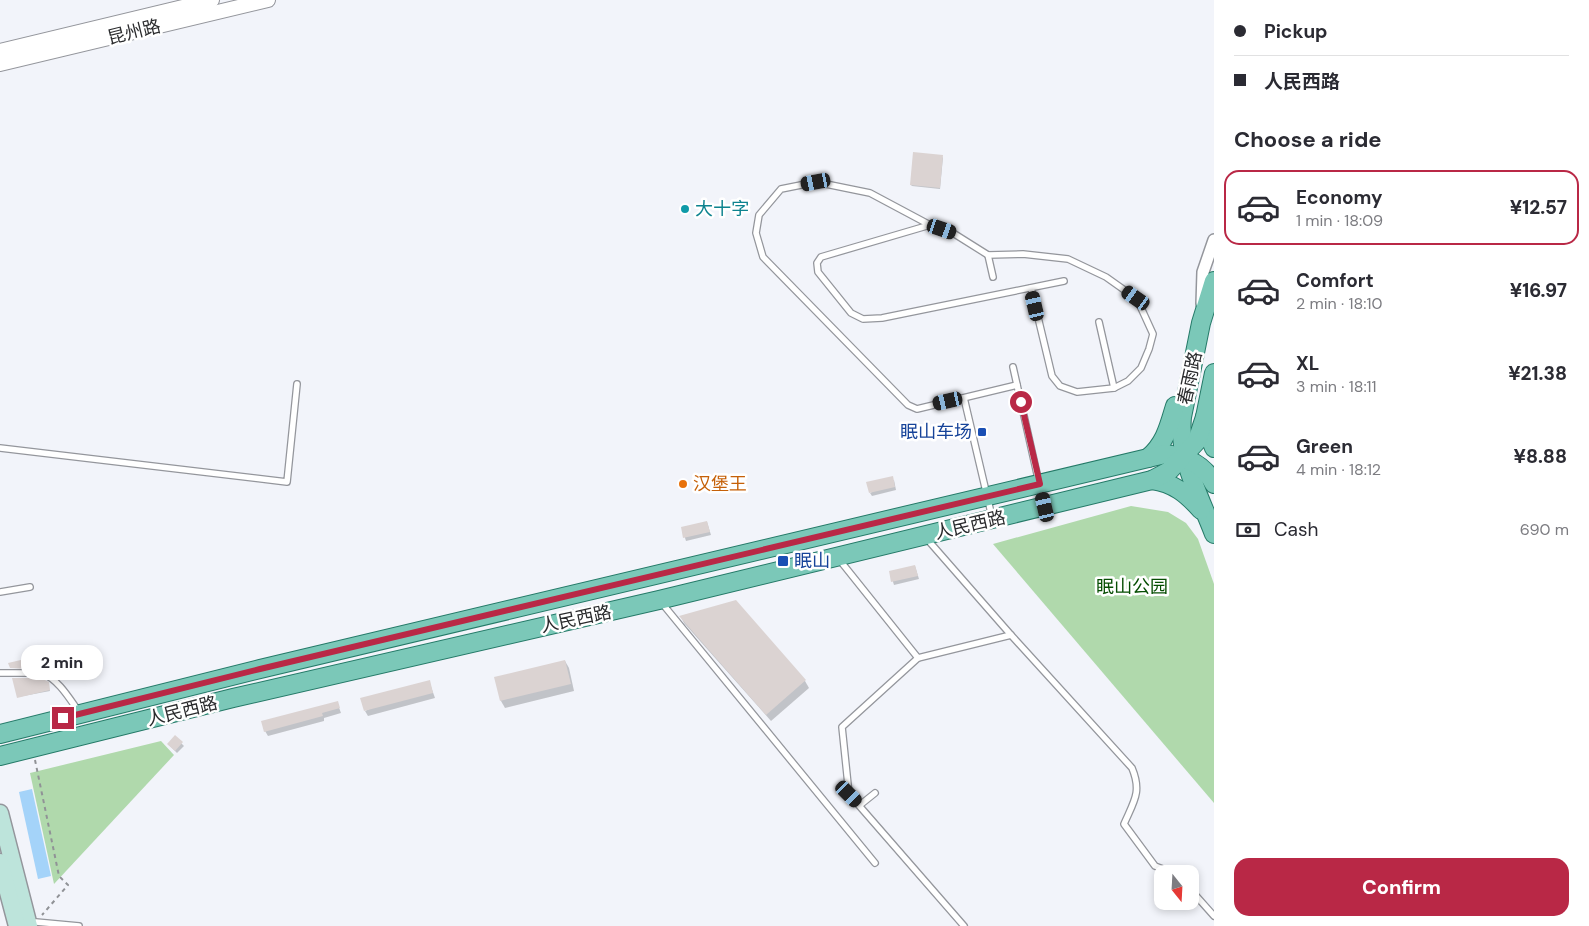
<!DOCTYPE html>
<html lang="en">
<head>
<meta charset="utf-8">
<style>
  body { margin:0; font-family:"DM Sans","Noto Sans SC",sans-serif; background:#f2f2f3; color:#2b2b33; height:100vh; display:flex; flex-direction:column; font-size:19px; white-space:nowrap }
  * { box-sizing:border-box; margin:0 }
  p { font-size:16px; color:#7c7c81 }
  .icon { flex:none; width:28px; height:28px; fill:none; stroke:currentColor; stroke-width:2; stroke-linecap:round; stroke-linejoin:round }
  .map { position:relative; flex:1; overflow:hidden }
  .details { display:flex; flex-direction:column; background:#fff; width:375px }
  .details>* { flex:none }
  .top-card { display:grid; align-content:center; height:110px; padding:0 20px; background:#fff }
  .needle { width:32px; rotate:162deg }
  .buttons { position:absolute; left:1154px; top:865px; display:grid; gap:10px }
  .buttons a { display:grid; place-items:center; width:45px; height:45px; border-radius:10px; background:#fff; box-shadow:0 2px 8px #0003; font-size:25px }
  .end { position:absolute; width:22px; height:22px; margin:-11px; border:6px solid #b92846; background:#fff; box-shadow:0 0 0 2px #fff }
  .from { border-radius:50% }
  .bubble { position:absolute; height:35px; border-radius:15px; background:#fff; box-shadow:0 2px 8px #0003; font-size:16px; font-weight:800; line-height:35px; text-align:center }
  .car { position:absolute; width:15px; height:30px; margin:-15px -8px; border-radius:6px; box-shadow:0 0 4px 1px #0007; background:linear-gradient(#222 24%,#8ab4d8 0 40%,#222 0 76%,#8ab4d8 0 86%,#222 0) }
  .top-card b { display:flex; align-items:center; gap:18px; height:48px; font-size:19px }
  .top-card b+b { border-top:1px solid #e1e1e2 }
  .top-card i { width:12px; height:12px; background:#2b2b33 }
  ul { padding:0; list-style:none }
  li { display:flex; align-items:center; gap:15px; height:75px; margin:0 10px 8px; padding:0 10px; border:2px solid transparent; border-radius:15px }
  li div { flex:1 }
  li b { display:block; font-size:19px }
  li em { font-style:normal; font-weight:800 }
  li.on { border-color:#b92846 }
  li>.icon { width:45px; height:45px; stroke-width:1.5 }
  h2 { padding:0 20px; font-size:22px; line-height:60px }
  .pay { display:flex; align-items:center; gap:12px; height:55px; padding:0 20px; font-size:19px }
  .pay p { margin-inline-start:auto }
  .action { display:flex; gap:10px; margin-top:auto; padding:10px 20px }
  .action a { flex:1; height:58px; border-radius:15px; background:#b92846; color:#fff; font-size:20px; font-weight:800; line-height:58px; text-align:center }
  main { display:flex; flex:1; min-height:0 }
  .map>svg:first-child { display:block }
  .green { fill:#b0d9ac }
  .water { fill:#a4d3f9 }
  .shadow { fill:#0003 }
  .building { fill:#dbd3d2 }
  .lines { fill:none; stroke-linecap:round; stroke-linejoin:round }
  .service-casing { stroke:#94969c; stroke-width:8 }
  .minor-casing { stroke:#94969c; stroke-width:14 }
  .tertiary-casing { stroke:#94969c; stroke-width:16 }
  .secondary-casing { stroke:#94969c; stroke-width:19 }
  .primary-casing { stroke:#257a68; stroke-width:20 }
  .path { stroke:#909296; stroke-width:2; stroke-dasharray:4 4; stroke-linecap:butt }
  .service { stroke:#fff; stroke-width:5.5 }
  .minor { stroke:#fff; stroke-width:11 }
  .tertiary { stroke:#fff; stroke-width:14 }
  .secondary { stroke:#bde4db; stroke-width:16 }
  .primary { stroke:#7bc8b8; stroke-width:18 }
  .route { stroke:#b92846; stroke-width:6 }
  .culture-dot { fill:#0f9aa8; stroke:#fff; stroke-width:2 }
  .transit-dot { fill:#1a4fb4; stroke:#fff; stroke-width:2 }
  .food-dot { fill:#e8710a; stroke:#fff; stroke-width:2 }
  .labels { text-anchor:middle; stroke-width:5; stroke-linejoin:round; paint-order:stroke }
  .street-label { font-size:18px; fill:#2a2b2d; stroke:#fff }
  .culture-label { font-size:18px; fill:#0d838f; stroke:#fff; text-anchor:start }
  .transit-label { font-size:18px; fill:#164399; stroke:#fff; text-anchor:end }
  .food-label { font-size:18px; fill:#c56008; stroke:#fff; text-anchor:start }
  .park-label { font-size:18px; fill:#064e03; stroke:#fff }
</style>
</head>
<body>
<main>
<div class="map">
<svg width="1214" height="926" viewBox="0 0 1214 926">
  <rect width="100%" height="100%" fill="#f2f4fa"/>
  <g class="green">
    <polygon points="1131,506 1168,512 1186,523 1198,539 1214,584 1214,803 993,544"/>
    <polygon points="161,741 174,755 54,884 30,773"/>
  </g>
  <polygon class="water" points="32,789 51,876 38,879 19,792"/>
  <g class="shadow">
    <polygon points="943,157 940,189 912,186 911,185"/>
    <polygon points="894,480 896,490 872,496 870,493"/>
    <polygon points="707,522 711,535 686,541 682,528"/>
    <polygon points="915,566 919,579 894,585 890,572"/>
    <polygon points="736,602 805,681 809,688 771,721 684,623 681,617"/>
    <polygon points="565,661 569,668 574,691 505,708 501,701 495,678"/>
    <polygon points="429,681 435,698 368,716 365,711"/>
    <polygon points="48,685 50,691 18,697"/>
    <polygon points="337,702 341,713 324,718 324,721 268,736 265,731"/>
    <polygon points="175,737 184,746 177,753 168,744"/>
  </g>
  <g class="building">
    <polygon points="913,152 943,155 940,188 910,185"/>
    <polygon points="893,476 895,487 869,493 866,482"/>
    <polygon points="707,521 710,532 683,538 681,527"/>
    <polygon points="915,565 918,576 891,582 889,571"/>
    <polygon points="736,600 806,680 766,715 679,616"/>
    <polygon points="42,655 46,670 10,668 8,663"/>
    <polygon points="565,660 571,684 500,701 494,677"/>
    <polygon points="12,678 41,678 49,682 50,690 17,698"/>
    <polygon points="430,680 433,693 364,711 360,698"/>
    <polygon points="338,701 340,708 322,713 323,716 264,732 261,721"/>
    <polygon points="175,735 183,742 175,751 167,744"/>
  </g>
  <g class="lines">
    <g class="service-casing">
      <g id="service">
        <polyline points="930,225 821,257 817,263 818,272 851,313 863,319 882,318 1064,281"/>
        <polyline points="988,255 993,277"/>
        <polyline points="1099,322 1114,388"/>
        <polyline points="1013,367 1044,505"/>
        <polyline points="1017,385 917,409 908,405 763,257 756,233 759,215 781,189 816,182 870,193 930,225 953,233 988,255 1023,254 1068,259 1106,277 1137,299 1153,334 1149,349 1141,368 1128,381 1114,388 1077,392 1060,386 1052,376 1031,288"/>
        <polyline points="964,398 992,517"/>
        <polyline points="0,448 287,482 297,384"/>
        <path d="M927,539L1011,635L1132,768C1142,792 1134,801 1124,824L1155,866L1176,874"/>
        <polyline points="838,558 918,658 1011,635"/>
        <polyline points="0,592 30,587"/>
        <polyline points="661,602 875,863"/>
        <polyline points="918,658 842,727 849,794 964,926"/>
        <path d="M0,673H42C59,680 69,698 79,712"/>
        <polyline points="860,805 875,793"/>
        <polyline points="1190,889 1214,916"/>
        <polyline points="36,922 79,926"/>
      </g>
    </g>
    <g class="minor-casing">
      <polyline id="minor" points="1202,304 1203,272 1214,240"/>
    </g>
    <g class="tertiary-casing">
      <g id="tertiary">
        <polyline points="0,51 212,0"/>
        <polyline points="0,64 268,0"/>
      </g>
    </g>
    <g class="secondary-casing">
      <g id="secondary">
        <polyline points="0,813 29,926"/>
        <polyline points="0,862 17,926"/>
      </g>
    </g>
    <g class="primary-casing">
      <g id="primary">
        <path d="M1214,281L1201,323L1182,417C1178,458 1200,497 1214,534"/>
        <polyline points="1205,417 1207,430 1214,448"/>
        <path d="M1148,458C1165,444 1169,426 1175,406"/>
        <path d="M1152,480C1174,483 1187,494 1201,510"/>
        <path d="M0,734L260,669L1165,454C1187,457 1204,464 1214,484"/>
        <polyline points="0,756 233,698 659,600 1152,480 1169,471 1197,441 1205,417 1214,373"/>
      </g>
    </g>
    <polyline class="path" points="35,760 59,876 68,885 42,915"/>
    <use href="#service" class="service"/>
    <use href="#minor" class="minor"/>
    <use href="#tertiary" class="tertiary"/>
    <use href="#secondary" class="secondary"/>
    <use href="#primary" class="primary"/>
  </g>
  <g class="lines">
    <polyline class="route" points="63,718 260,669 1040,484 1021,402"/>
  </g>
  <circle class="culture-dot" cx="685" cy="209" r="5"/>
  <g class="transit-dot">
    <rect x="977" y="427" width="10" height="10" rx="2.5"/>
    <rect x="777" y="555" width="12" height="12" rx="2.5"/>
  </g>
  <circle class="food-dot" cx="683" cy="484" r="5"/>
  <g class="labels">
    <g class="street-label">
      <text transform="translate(134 32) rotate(-14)" y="6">昆州路</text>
      <text transform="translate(1190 378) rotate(-78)" y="6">春雨路</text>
      <text transform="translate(970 525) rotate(-13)" y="6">人民西路</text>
      <text transform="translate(576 619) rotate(-12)" y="6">人民西路</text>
      <text transform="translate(182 711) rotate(-14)" y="6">人民西路</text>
    </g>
    <g class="culture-label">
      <text x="695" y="215">大十字</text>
    </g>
    <g class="transit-label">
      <text x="972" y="438">眠山车场</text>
      <text x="794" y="567" text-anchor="start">眠山</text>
    </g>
    <g class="food-label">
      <text x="693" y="490">汉堡王</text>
    </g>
    <g class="park-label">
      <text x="1132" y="593">眠山公园</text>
    </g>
  </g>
</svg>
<div class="buttons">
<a><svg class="needle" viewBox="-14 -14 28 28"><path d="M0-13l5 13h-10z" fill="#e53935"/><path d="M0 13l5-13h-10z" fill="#7c7c81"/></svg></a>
</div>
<i class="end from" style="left:1021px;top:402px"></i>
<i class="end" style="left:63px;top:718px"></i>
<div class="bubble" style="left:21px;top:645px;width:82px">2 min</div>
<i class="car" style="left:816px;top:182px;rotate:259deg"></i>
<i class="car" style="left:942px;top:229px;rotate:109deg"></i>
<i class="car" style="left:1136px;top:298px;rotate:305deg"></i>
<i class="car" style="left:1035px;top:306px;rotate:347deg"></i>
<i class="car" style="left:948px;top:401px;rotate:257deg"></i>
<i class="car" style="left:1045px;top:507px;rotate:347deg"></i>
<i class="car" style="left:849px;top:794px;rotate:135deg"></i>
</div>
<section class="details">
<div class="top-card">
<b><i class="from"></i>Pickup</b>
<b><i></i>人民西路</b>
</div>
<h2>Choose a ride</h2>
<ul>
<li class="on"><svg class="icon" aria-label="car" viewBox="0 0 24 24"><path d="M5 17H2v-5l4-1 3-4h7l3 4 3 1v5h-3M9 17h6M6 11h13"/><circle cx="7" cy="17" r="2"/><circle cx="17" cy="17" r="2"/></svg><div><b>Economy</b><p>1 min · 18:09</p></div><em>¥12.57</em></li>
<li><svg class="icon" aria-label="car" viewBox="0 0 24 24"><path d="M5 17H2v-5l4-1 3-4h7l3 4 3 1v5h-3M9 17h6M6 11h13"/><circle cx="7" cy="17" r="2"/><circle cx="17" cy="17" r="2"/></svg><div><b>Comfort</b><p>2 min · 18:10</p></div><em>¥16.97</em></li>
<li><svg class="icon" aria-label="car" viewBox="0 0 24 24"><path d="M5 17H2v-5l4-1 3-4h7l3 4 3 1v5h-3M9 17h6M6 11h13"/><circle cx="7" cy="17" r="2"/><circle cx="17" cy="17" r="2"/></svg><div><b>XL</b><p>3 min · 18:11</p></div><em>¥21.38</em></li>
<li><svg class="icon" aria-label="car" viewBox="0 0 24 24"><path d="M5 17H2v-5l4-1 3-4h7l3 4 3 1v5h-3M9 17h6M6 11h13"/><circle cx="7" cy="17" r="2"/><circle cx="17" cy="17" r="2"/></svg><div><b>Green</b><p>4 min · 18:12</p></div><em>¥8.88</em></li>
</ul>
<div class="pay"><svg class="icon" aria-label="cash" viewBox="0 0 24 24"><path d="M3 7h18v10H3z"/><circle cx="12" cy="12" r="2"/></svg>Cash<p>690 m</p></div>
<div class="action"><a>Confirm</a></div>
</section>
</main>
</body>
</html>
